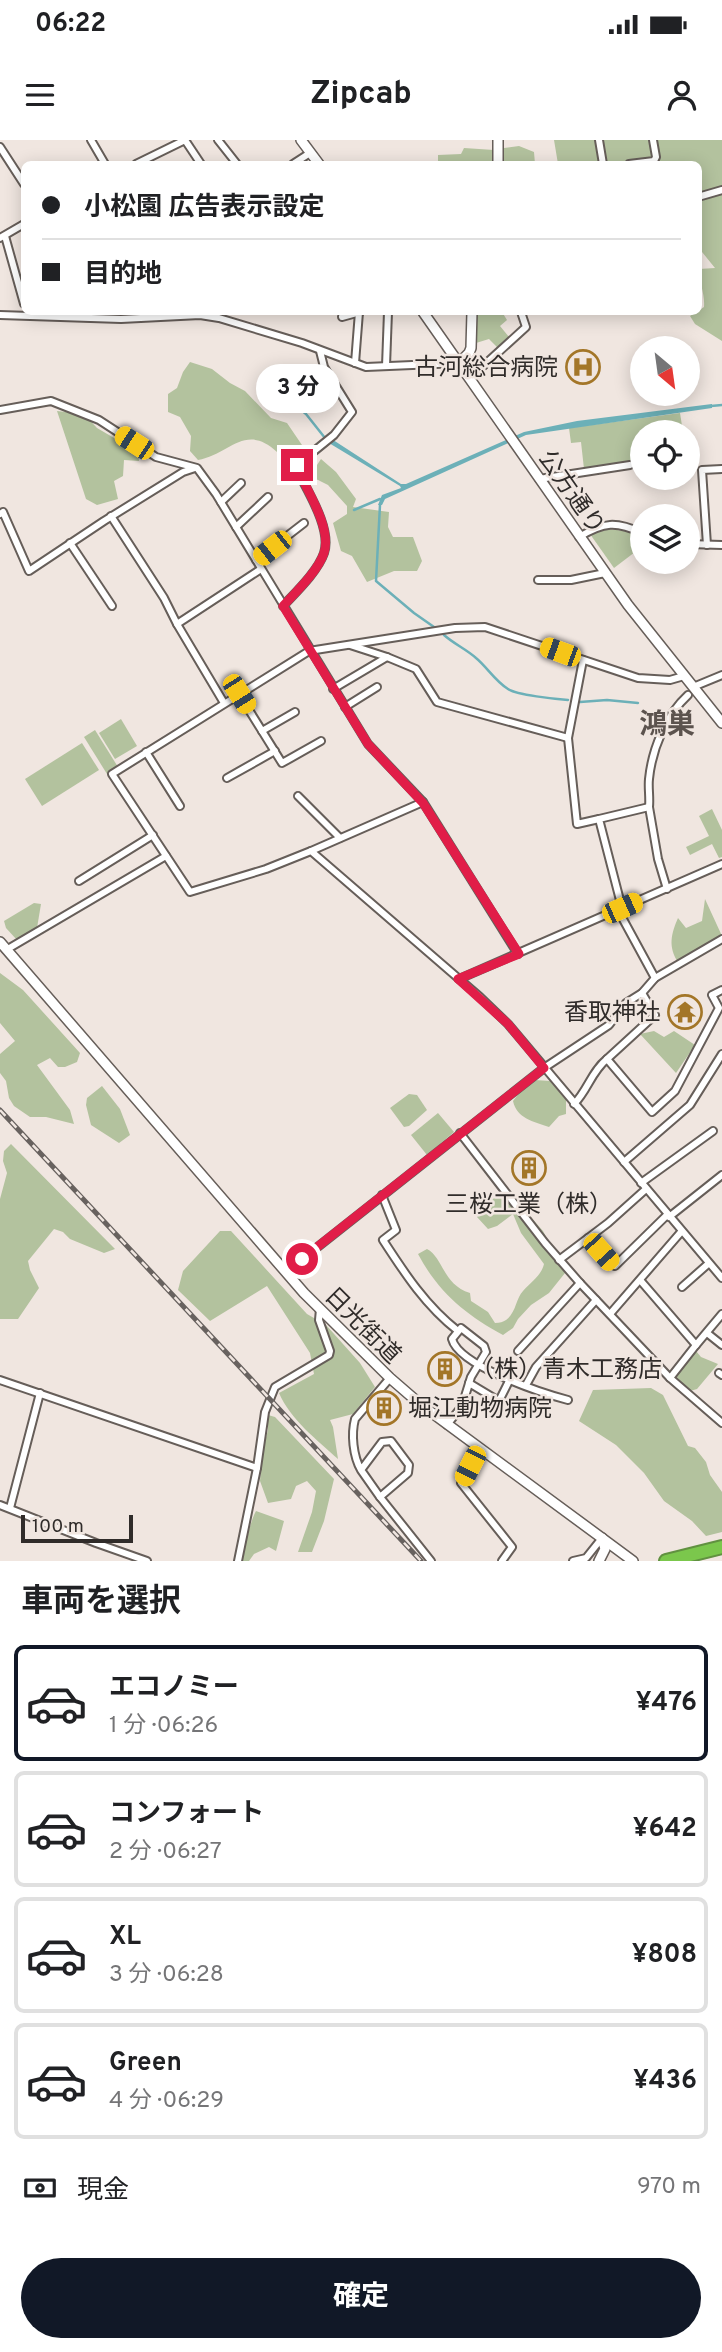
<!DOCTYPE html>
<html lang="ja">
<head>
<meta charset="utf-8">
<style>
  body { margin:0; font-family:Overpass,"Noto Sans JP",sans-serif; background:#f2f2f2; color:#202124; height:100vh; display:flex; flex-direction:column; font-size:26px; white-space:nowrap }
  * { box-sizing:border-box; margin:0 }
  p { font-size:23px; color:#757577 }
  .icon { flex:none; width:38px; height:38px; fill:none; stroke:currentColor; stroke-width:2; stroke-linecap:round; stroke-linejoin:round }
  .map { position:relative; height:1421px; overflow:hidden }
  .details { display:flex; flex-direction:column; background:#fff; flex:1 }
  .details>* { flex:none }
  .guide { position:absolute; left:21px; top:21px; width:681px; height:154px; border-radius:10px; box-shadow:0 4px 18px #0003; display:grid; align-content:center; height:154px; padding:0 21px; background:#fff }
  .needle { width:46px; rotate:151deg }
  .buttons { position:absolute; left:630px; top:196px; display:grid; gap:14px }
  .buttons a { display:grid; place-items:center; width:70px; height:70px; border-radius:50%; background:#fff; box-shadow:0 4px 18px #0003; font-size:35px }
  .scale { position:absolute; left:21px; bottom:18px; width:112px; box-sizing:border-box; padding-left:7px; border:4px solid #302c2a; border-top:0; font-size:19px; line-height:24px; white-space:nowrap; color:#302c2a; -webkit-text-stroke:5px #f0e6e0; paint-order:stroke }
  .end { position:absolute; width:32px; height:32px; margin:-16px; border:9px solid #e11d48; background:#fff; box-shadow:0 0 0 4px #fff }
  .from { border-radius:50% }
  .bubble { position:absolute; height:49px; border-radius:24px; background:#fff; box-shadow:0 4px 18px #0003; font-size:23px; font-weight:700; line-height:49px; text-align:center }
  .car { position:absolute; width:21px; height:42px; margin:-21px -10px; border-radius:9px; box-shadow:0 0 5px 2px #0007; background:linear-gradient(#f5c518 24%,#345 0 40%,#f5c518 0 76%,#345 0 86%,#f5c518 0) }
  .guide b { display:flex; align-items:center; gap:24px; height:66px; font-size:26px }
  .guide b+b { border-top:2px solid #e0e0e0 }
  .guide i { width:18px; height:18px; background:#202124 }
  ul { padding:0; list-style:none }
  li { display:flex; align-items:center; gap:21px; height:116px; margin:0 14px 10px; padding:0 7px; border:4px solid #e0e0e0; border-radius:10px }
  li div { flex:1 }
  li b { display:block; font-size:26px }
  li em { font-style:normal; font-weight:700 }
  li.on { border-color:#111827 }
  li>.icon { width:63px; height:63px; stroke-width:1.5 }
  h2 { padding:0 21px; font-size:32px; line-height:84px }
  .pay { display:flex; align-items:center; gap:18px; height:77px; padding:0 21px; font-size:26px }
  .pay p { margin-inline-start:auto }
  .primary-button { display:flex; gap:14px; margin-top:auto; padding:14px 21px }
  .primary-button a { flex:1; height:80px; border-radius:42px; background:#111827; color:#fff; font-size:28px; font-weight:700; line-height:80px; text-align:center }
  .status { display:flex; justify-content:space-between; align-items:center; height:49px; padding:0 35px; background:#fff; direction:ltr }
  .status svg { height:19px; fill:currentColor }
  header { display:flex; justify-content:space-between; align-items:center; height:91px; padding:0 21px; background:#fff; font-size:32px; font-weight:700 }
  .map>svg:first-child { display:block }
  .green { fill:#b3c29e }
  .water { fill:#6cb0b8 }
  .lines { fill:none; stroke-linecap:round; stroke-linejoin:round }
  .stream { stroke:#6cb0b8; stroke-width:2.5 }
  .street-casing { stroke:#665e59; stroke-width:10 }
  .secondary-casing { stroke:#665e59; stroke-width:12 }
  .highway-casing { stroke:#619140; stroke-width:16 }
  .street { stroke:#fff; stroke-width:6 }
  .secondary { stroke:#fff; stroke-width:9 }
  .highway { stroke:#7bc74c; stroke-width:12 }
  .rail-casing { stroke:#68625f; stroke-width:5 }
  .rail { stroke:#f0e6e0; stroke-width:2.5; stroke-dasharray:8; stroke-linecap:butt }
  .route { stroke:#e11d48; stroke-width:9 }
  .labels { text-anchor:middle; stroke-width:5; stroke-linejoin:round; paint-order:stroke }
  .poi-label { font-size:24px; fill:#302c2a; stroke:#f0e6e0; text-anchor:end }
  .street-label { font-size:24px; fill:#302c2a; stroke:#f0e6e0 }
  .quarter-label { font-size:28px; font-weight:bold; fill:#5c534e; stroke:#f0e6e0 }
</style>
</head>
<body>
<div class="status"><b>06:22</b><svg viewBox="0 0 49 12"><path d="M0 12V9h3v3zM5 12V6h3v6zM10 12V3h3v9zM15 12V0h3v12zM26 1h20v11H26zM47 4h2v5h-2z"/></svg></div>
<header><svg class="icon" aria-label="menu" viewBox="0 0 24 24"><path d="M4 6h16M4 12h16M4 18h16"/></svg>Zipcab<svg class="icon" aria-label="person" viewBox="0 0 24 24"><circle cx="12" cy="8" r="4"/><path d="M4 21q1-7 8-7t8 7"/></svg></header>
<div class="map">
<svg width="722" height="1421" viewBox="0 0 722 1421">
  <rect width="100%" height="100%" fill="#f0e6e0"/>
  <g class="green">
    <path d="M554,0H722V201L695,184L690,176L704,167C705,153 699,143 699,129L715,128L698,107L701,63L698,64V24H558Z"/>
    <polygon points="519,6 534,12 535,24 502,24 504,8"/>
    <polygon points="464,8 494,10 493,24 438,24 438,15 461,14"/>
    <polygon points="485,172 502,172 507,180 500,186 509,197 498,208 489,199 476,203 476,176"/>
    <path d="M190,222L212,229L230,243L245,251L271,278L287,283L302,305L288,312H277C245,282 229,315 198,320L190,311L191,296L180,277L168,272V254L177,248L183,232Z"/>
    <polygon points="57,271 84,274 97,288 138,312 139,321 124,320 123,336 114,341 118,359 97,365 86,359"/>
    <polygon points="680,273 683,292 642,292 642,321 584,329 581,302 571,303 569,288"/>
    <polygon points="321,319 336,332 356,359 353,367 389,372 388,387 393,397 413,397 422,421 417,431 394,431 367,442 352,416 341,411 333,383 347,374 347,366 328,345 316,339 317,325"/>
    <polygon points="600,388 634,392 635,412 614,428 590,394"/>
    <polygon points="121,579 137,606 115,619 99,593"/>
    <polygon points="95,590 118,627 107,634 84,597"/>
    <polygon points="82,603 99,630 42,666 25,639"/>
    <polygon points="712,669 722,690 722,717 719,718 712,704 690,715 686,707 709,696 699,676"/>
    <path d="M705,759L722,796L678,822C668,807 671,794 678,778L686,788L702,781Z"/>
    <polygon points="34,763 41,764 37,788 17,800 6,788 4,781"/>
    <polygon points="0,833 23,850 80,913 77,922 65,927 58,927 50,918 37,925 70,970 74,984 46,977 30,977 14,966 9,958 6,941 0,933 0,914 15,901 0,883"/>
    <polygon points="654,891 664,897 674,891 695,905 676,933 640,894"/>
    <path d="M535,940L550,941L566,960V974L559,976L549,987C533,981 517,979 513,961L520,952Z"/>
    <polygon points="102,946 120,969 130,995 119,1003 91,985 86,965 87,958"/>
    <polygon points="409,954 417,955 427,970 409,986 404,987 390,968"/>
    <polygon points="438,973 454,992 427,1015 411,995"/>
    <polygon points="11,1004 115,1109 104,1113 70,1099 63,1092 54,1089 28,1121 30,1130 39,1148 18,1179 0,1179 0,1059 7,1033 3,1021 4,1011"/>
    <path d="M502,1056L522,1067L543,1091L565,1133L549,1153L531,1165L518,1179L513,1188L503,1195C466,1175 438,1152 418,1114L427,1109C443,1117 443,1145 470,1153L471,1161L488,1172L495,1183C500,1183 503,1182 506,1180C516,1173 516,1158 523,1151C531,1142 541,1136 544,1124L521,1093L513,1074L497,1086L488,1089L477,1077L494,1058Z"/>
    <path d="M220,1091H231L307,1174L326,1185L360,1223L375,1247L353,1274L330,1280L333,1287L338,1319C317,1300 290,1279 279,1253L314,1234L310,1213L267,1146L210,1181L178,1150L183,1131Z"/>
    <polygon points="696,1211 701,1217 718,1224 697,1249 690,1251 673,1237"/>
    <polygon points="651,1248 663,1255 688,1306 695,1308 706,1322 710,1335 722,1352 722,1392 706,1396 692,1381 664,1361 644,1333 616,1305 579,1281 593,1250"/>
    <polygon points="268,1275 275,1277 334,1339 324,1381 312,1412 298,1412 312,1372 316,1351 307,1341 296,1346 291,1359 268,1363 260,1341 262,1313 268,1290"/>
    <path d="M256,1371L284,1381L276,1411L269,1407L254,1414L249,1421H241C246,1406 249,1384 256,1371Z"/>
  </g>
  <polygon class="water" points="712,264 712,268 526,295 385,359 382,365 378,365 382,355 401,348 400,346 324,300 327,296 401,344 406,344 524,292 577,281"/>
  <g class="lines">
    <g class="stream">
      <polyline points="279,252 306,274 325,298"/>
      <polyline points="711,266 722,265"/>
      <polyline points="380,365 376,441 414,473 434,487"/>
      <polyline points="354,370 380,359"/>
      <path d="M444,495C454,504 466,509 476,518C487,527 495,541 508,549C517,555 555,559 568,560"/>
      <polyline points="580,562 607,560 638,563"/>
    </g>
    <g class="street-casing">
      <g id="street">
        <polyline points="91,0 105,24"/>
        <polyline points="185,0 201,24"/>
        <polyline points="218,0 237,24"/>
        <polyline points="599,0 603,24"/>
        <polyline points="0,7 24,44"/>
        <polyline points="136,24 185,0"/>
        <polyline points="293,24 310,13"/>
        <polyline points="629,24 654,21 656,17 653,0"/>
        <polyline points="698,57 722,50"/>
        <polyline points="5,96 24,164"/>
        <polyline points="0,98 24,84"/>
        <polyline points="0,175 121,179 200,175 219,178 302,203 366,227 459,223"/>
        <polyline points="342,177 360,172"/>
        <polyline points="355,223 359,172"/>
        <polyline points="386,226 388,172"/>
        <polyline points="470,238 526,187 521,172"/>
        <polyline points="0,270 51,261 99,280 156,317 197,328 216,354 368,604 423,662 518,814"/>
        <polyline points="539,339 630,325"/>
        <polyline points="221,362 241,343"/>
        <polyline points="0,374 3,372 29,431 104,381 183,332 195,328"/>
        <polyline points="111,376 164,458 177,484"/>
        <polyline points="236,387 268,357"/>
        <path d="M579,397C604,382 616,381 642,393"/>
        <polyline points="70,403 112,466"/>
        <polyline points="688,404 722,405"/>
        <polyline points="707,405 702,330 722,329"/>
        <polyline points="256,420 304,383"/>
        <polyline points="538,440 571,440 605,433"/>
        <path d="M283,466C296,452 318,431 324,413C332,389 308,352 297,330V325L334,295L352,272L324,227L320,211"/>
        <polyline points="387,517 416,529 437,562 568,598"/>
        <polyline points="583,520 568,598 577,684 599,679"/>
        <polyline points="684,536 670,540 638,538 485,487 455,488 309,511 112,634 190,752 266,729 311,711 480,857 508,884 722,1138"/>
        <polyline points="693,547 722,535"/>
        <polyline points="333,549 387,517 350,505"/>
        <polyline points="239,554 282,623 321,601"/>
        <polyline points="224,563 177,484 261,429"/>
        <polyline points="345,567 377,547"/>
        <polyline points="262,591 295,572"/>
        <polyline points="146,612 180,666"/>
        <polyline points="227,638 275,611"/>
        <polyline points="298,656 340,698"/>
        <path d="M649,667C650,657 648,648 649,639C652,609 666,575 688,555"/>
        <polyline points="311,711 423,662"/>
        <polyline points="79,741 153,695"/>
        <polyline points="622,768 599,679 649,667 658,719 667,749"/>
        <polyline points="618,770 655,838"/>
        <polyline points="6,810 166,716"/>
        <polyline points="459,839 722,724"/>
        <polyline points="642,853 655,875 607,919 652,972 675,951 719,868 712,855 722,850"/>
        <path d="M574,964C588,950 591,932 607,919"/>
        <polyline points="460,993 545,1103 580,1143 670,1238 722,1283"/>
        <polyline points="624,1022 690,965 722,914"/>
        <polyline points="641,1043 713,991"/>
        <path d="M382,1055L396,1090L383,1100C405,1134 426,1166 458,1191"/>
        <polyline points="669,1077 722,1035"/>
        <polyline points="588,1098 615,1126 667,1075"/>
        <polyline points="559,1120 608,1083 646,1049"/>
        <polyline points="286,1132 544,928 609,885 626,863 642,853 655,838 722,799"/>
        <polyline points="640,1140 696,1205 670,1238"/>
        <polyline points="682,1147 708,1124"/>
        <polyline points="610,1174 681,1092"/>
        <polyline points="707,1193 722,1205"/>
        <polyline points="696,1205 722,1174"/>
        <polyline points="518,1211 580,1143"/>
        <polyline points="719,1233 722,1235"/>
        <polyline points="0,1240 257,1328"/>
        <polyline points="469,1243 499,1261 510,1239"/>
        <polyline points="526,1245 536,1227 596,1160"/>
        <path d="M447,1285L462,1266L471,1237L486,1212L484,1206L461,1188L452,1199C459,1226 542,1253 568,1260"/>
        <polyline points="483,1311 470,1326 461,1343 512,1407 502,1421"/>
        <path d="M361,1330L380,1357L408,1333L409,1325L391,1301L382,1302L361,1330C353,1316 351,1294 355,1279L390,1238"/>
        <polyline points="380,1357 431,1421"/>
        <polyline points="0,1365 96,1403 147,1421"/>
        <polyline points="10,1368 40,1253"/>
        <polyline points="238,1421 257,1328 265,1272 275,1247 329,1215 330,1211 319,1180 320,1169"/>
        <polyline points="573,1421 586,1418 602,1398"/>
      </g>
    </g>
    <g class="secondary-casing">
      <g id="secondary">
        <polyline points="301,0 319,24"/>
        <polyline points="498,0 498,24"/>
        <polyline points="423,172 628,465 722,583"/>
        <polyline points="459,223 469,213 471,208 472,172"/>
        <polyline points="0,802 304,1153 390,1238 420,1264 633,1421"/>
        <polyline points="599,1421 605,1409 602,1398"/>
      </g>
    </g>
    <g class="highway-casing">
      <polyline id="highway" points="666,1421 722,1407"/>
    </g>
    <use href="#street" class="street"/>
    <use href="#secondary" class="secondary"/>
    <use href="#highway" class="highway"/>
    <g class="rail-casing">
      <polyline id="rail" points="0,970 421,1421"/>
    </g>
    <use href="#rail" class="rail"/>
  </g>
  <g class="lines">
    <path class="route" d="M297,325L298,330C308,352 332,389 324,413C318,431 296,452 283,466L368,604L423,663L519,814L458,839L508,884L544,928L302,1119"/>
  </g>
  <defs>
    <g id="hospital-ring" transform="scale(1.75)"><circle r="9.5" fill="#f0e6e0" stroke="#a37628" stroke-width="1.5"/><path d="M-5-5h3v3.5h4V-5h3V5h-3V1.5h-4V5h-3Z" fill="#a37628"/></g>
    <g id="temple-ring" transform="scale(1.75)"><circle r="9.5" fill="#f0e6e0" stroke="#a37628" stroke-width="1.5"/><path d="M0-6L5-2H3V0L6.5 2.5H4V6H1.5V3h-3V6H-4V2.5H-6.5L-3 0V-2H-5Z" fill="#a37628"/></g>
    <g id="building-ring" transform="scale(1.75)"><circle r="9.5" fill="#f0e6e0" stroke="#a37628" stroke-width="1.5"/><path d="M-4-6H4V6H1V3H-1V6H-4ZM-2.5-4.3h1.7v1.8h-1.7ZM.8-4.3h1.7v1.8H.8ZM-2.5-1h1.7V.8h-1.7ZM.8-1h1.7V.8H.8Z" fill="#a37628"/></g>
  </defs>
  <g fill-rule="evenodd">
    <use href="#hospital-ring" x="583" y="227"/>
    <use href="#temple-ring" x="685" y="872"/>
    <use href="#building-ring" x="529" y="1028"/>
    <use href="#building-ring" x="445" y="1229"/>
    <use href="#building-ring" x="384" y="1268"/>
  </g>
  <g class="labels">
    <g class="poi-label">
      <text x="558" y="235">古河総合病院</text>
      <text x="660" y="880">香取神社</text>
      <text x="529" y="1072" text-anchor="middle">三桜工業（株）</text>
      <text x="470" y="1237" text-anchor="start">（株）青木工務店</text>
      <text x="408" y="1276" text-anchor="start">堀江動物病院</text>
    </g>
    <g class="street-label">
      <text transform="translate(572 352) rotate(55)" y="8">公方通り</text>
      <text transform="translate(363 1185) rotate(45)" y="8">日光街道</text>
    </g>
    <g class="quarter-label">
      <text x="667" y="593">鴻巣</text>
    </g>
  </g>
</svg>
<div class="buttons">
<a><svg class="needle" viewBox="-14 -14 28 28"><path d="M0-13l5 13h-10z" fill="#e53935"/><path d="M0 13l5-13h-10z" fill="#757577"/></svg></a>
<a><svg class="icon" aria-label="locate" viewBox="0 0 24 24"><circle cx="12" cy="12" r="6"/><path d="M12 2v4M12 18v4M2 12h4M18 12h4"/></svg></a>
<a><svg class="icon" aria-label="layers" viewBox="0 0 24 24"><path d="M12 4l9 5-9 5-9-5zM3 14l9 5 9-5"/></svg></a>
</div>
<div class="scale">100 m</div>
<i class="end from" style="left:302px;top:1119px"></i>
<i class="end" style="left:297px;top:325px"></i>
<div class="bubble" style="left:256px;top:224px;width:84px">3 分</div>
<i class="car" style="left:134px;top:303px;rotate:303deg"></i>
<i class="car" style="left:272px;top:408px;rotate:232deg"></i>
<i class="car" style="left:560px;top:512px;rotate:290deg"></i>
<i class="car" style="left:239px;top:554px;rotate:148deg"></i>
<i class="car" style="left:622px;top:768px;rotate:66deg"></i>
<i class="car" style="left:601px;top:1112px;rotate:138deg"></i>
<i class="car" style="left:470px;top:1326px;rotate:207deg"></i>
<div class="guide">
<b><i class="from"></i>小松園 広告表示設定</b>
<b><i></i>目的地</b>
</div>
</div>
<section class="details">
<h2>車両を選択</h2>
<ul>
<li class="on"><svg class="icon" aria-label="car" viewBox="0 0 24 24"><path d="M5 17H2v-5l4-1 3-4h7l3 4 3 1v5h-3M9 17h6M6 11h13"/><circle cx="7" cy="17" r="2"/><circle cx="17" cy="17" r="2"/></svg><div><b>エコノミー</b><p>1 分 · 06:26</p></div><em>¥476</em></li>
<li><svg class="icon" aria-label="car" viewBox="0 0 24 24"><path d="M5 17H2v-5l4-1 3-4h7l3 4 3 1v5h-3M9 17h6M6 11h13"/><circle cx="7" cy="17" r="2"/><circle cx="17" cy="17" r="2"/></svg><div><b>コンフォート</b><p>2 分 · 06:27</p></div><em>¥642</em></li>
<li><svg class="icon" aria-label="car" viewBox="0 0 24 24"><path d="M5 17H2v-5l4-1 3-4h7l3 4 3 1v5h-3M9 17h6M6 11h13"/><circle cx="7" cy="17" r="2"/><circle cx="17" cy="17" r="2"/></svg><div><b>XL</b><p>3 分 · 06:28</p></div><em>¥808</em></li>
<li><svg class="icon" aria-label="car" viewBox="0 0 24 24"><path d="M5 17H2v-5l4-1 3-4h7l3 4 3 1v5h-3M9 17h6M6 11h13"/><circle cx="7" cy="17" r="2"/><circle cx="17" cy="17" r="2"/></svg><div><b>Green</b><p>4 分 · 06:29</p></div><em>¥436</em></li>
</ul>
<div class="pay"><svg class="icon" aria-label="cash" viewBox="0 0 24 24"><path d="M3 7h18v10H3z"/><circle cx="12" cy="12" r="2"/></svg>現金<p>970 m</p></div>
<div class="primary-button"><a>確定</a></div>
</section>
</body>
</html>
